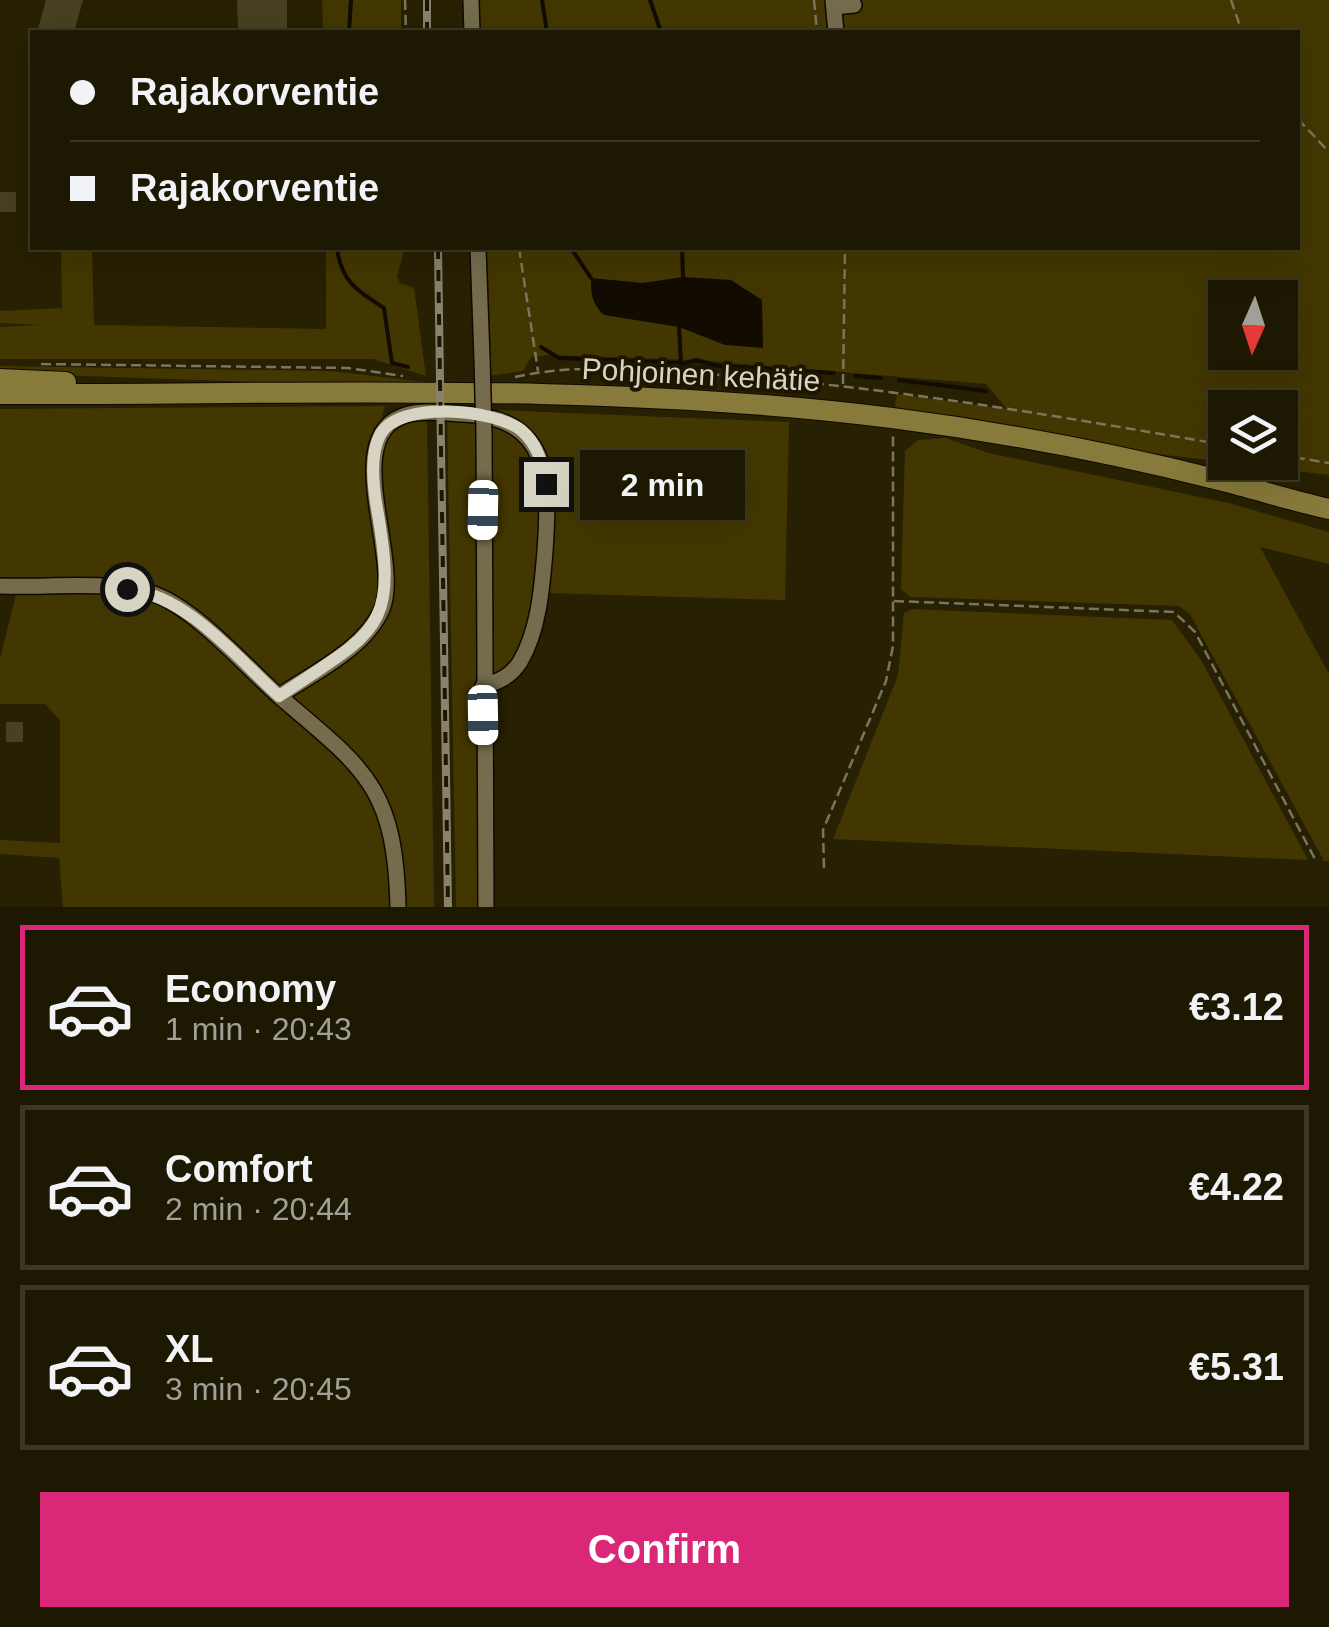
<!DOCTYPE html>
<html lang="en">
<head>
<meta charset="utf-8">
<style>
  body { margin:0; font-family:Arial,sans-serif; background:#25210c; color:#f1f3f6; height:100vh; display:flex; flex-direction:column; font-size:38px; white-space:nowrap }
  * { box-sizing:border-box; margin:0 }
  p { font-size:32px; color:#a0a099 }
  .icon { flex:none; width:55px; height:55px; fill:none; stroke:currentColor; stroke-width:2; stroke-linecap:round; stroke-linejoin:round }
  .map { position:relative; height:907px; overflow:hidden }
  .details { display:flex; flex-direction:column; background:#1d1802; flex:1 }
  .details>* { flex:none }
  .banner { position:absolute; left:30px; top:30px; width:1270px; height:220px; border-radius:0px; box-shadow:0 10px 40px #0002,0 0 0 2px #3b3724; display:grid; align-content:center; height:220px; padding:0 40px; background:#1d1802 }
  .needle { width:65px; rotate:183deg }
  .controls { position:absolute; left:1208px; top:280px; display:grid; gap:20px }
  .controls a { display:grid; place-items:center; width:90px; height:90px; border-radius:0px; background:#1d1802; box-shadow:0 10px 40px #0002,0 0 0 2px #3b3724; font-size:50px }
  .end { position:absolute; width:45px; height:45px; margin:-22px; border:12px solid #d8d4c3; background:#111; box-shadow:0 0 0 5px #111 }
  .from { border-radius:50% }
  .bubble { position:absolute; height:70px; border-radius:0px; background:#1d1802; box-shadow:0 10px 40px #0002,0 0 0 2px #3b3724; font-size:32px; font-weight:700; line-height:70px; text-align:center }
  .car { position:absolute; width:30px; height:60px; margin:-30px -15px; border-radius:12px; box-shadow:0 0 8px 2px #0007; background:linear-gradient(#fff 24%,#345 0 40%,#fff 0 76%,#345 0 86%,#fff 0) }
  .banner b { display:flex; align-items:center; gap:35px; height:95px; font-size:38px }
  .banner b+b { border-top:2px solid #3b3724 }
  .banner i { width:25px; height:25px; background:#f1f3f6 }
  ul { padding:18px 0 0; list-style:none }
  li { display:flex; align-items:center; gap:30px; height:165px; margin:0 20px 15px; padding:0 20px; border:5px solid #3b3724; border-radius:0px }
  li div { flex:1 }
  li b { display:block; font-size:38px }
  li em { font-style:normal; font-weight:700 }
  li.active { border-color:#db2777 }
  li>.icon { width:90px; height:90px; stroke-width:1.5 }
  .action { display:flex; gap:20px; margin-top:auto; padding:20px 40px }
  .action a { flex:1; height:115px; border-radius:0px; background:#db2777; color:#fff; font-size:40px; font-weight:700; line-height:115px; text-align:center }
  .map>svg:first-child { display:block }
  .green { fill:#433701; fill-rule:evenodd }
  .water { fill:#110b00 }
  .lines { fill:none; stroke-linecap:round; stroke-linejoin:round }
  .stream { stroke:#110b00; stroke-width:4 }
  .building { fill:#474022 }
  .minor-casing { stroke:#100900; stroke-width:18 }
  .major-casing { stroke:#100900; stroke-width:22 }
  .path { stroke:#7b755d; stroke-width:2.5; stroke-dasharray:10 5; stroke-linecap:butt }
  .minor { stroke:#746c4d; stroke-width:15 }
  .major { stroke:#887a3b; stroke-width:20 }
  .rail-casing { stroke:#88826b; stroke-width:8 }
  .rail { stroke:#1d1600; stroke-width:4; stroke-dasharray:11; stroke-linecap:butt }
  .minor-bridge-casing { stroke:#100900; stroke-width:18; stroke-linecap:butt }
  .minor-bridge { stroke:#746c4d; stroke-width:15 }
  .route { stroke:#d8d4c3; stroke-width:12 }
  .labels { text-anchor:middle; stroke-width:8; stroke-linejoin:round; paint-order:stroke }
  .street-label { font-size:30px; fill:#d8d4c3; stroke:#1d1600 }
</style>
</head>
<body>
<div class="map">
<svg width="1329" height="907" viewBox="0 0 1329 907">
  <rect width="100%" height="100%" fill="#272002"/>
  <g class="green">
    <polygon points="322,0 401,0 401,32 323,32"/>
    <path d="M478,0H1329V475L1225,462H1280V408H1225V462L1123,450L898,409L895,405L897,394L1007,409L986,384L696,360L550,355L531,357L523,371L489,376L484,248H1298V32H479ZM1225,298H1280V352H1225Z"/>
    <polygon points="76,248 92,248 94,325 326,329 326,248 405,248 397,276 400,283 414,288 426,376 373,359 0,359 0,327 40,325 0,323 0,311 62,308 61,252 76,252"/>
    <polygon points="0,366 330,371 426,382 426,388 0,373"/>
    <path d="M385,406C366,463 402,571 375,614C356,647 314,666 284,686L274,685L152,589L0,583V409Z"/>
    <polygon points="497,410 789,422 785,600 546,593 544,452 523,424"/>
    <polygon points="447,416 478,418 477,745 484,907 456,907"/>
    <path d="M427,417L434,907H404C403,794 377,771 293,703L292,697L382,617L380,491L385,435L404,420Z"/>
    <polygon points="490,419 533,448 543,505 529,636 506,673 490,676"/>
    <polygon points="946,438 988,453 1229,503 1329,532 1329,564 1260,547 1329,674 1329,861 1324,861 1190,614 1179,606 910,597 901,589 905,451 918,440"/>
    <path d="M17,591C70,593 135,584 180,616L370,786L392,850V907H63L59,858L0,854V840L60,843V720L45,704H0V659Z"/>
    <polygon points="912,609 1172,620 1201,660 1308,860 833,839 898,675 904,613"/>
  </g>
  <path class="water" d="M683,277L731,280L762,300L763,348L725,345L679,327L604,315C592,304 591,294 591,278L643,283Z"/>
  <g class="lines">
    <g class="stream">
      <polyline points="542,0 547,32"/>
      <polyline points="650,0 661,32"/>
      <polyline points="349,32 351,0"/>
      <path d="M337,248C341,281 357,291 384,308L392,363L408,367"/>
      <polyline points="571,248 591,278"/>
      <polyline points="682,248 683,277"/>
      <polyline points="541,347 559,358 681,363 679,327"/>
      <polyline points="682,364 696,360 719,366 834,373"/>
      <polyline points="855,376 881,378"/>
      <polyline points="899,380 986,391"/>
    </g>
  </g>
  <g class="building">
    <polygon points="46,0 83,0 74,32 37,32"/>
    <polygon points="237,0 287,0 287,32 238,32"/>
    <rect x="0" y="192" width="16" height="20"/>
    <rect x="6" y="722" width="17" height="20"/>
  </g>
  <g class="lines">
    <g class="minor-casing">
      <g id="minor">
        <polyline points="471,0 472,32"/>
        <polyline points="833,0 836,32"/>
        <polyline points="834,7 854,5"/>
        <polyline points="478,248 482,358"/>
        <polyline points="484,433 486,907"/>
        <path d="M0,586C45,588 112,580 154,594C196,609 245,666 279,696C313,673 365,649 382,609C403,559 336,432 409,414C426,410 445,413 462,414C551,417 550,479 545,551C542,587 539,630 520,662C511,676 499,682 483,686"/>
        <path d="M279,696C366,770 395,787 398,907"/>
      </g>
    </g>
    <g class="major-casing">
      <g id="major">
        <polyline points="0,379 66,382"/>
        <path d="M0,394C296,395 597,381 892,418C1002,432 1112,453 1219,480C1256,489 1292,501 1329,509"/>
      </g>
    </g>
    <g class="path">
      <polyline points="405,0 406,32"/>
      <polyline points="814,0 817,32"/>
      <polyline points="1231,0 1242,32"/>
      <polyline points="1298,119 1329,152"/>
      <polyline points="519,248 538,371"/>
      <polyline points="41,364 348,368 403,376"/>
      <path d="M515,377C584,362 651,371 720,375C890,387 1057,416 1225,445"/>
      <polyline points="843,384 845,248"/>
      <polyline points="1280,455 1329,463"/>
      <polyline points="894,601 1174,612 1195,632 1315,859"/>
      <polyline points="824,868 823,830 886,681 893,646 893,433"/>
    </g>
    <use href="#minor" class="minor"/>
    <use href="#major" class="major"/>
    <g class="rail-casing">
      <g id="rail">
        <polyline points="427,0 427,32"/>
        <polyline points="438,248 448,907"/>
      </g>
    </g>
    <use href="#rail" class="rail"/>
    <g class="minor-bridge-casing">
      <polyline id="minor-bridge" points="482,358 484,433"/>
    </g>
    <use href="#minor-bridge" class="minor-bridge"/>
  </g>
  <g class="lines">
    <path class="route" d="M127,589C188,596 236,657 279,696C380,629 399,629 376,503C373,482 370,455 380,435C398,400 494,409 521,430C538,444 542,463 546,484"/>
  </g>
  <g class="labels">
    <g class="street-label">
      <text transform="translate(701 375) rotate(3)" y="10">Pohjoinen kehätie</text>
    </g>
  </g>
</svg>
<div class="controls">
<a><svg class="needle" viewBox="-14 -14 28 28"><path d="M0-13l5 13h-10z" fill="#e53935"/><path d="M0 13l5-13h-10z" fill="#a0a099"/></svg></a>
<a><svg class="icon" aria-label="layers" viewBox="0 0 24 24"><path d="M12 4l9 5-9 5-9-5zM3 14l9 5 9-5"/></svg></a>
</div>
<i class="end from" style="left:127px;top:589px"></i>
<i class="end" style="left:546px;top:484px"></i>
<div class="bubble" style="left:580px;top:450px;width:165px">2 min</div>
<i class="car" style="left:483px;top:510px;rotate:181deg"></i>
<i class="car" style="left:483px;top:715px;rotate:179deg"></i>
<div class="banner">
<b><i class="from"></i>Rajakorventie</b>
<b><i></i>Rajakorventie</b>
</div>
</div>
<section class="details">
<ul>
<li class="active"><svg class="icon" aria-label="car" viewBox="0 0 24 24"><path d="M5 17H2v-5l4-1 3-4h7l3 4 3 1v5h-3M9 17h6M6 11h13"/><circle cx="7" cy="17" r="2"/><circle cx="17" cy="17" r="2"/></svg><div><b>Economy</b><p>1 min · 20:43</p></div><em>€3.12</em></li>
<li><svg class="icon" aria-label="car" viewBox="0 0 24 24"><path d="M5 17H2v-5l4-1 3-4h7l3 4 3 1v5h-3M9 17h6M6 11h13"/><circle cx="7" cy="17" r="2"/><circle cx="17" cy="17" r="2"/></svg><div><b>Comfort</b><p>2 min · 20:44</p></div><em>€4.22</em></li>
<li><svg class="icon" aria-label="car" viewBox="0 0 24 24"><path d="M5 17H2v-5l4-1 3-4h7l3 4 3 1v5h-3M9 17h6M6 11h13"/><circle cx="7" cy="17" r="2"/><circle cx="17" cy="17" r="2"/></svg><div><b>XL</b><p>3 min · 20:45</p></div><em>€5.31</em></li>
</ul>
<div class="action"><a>Confirm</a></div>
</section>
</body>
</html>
